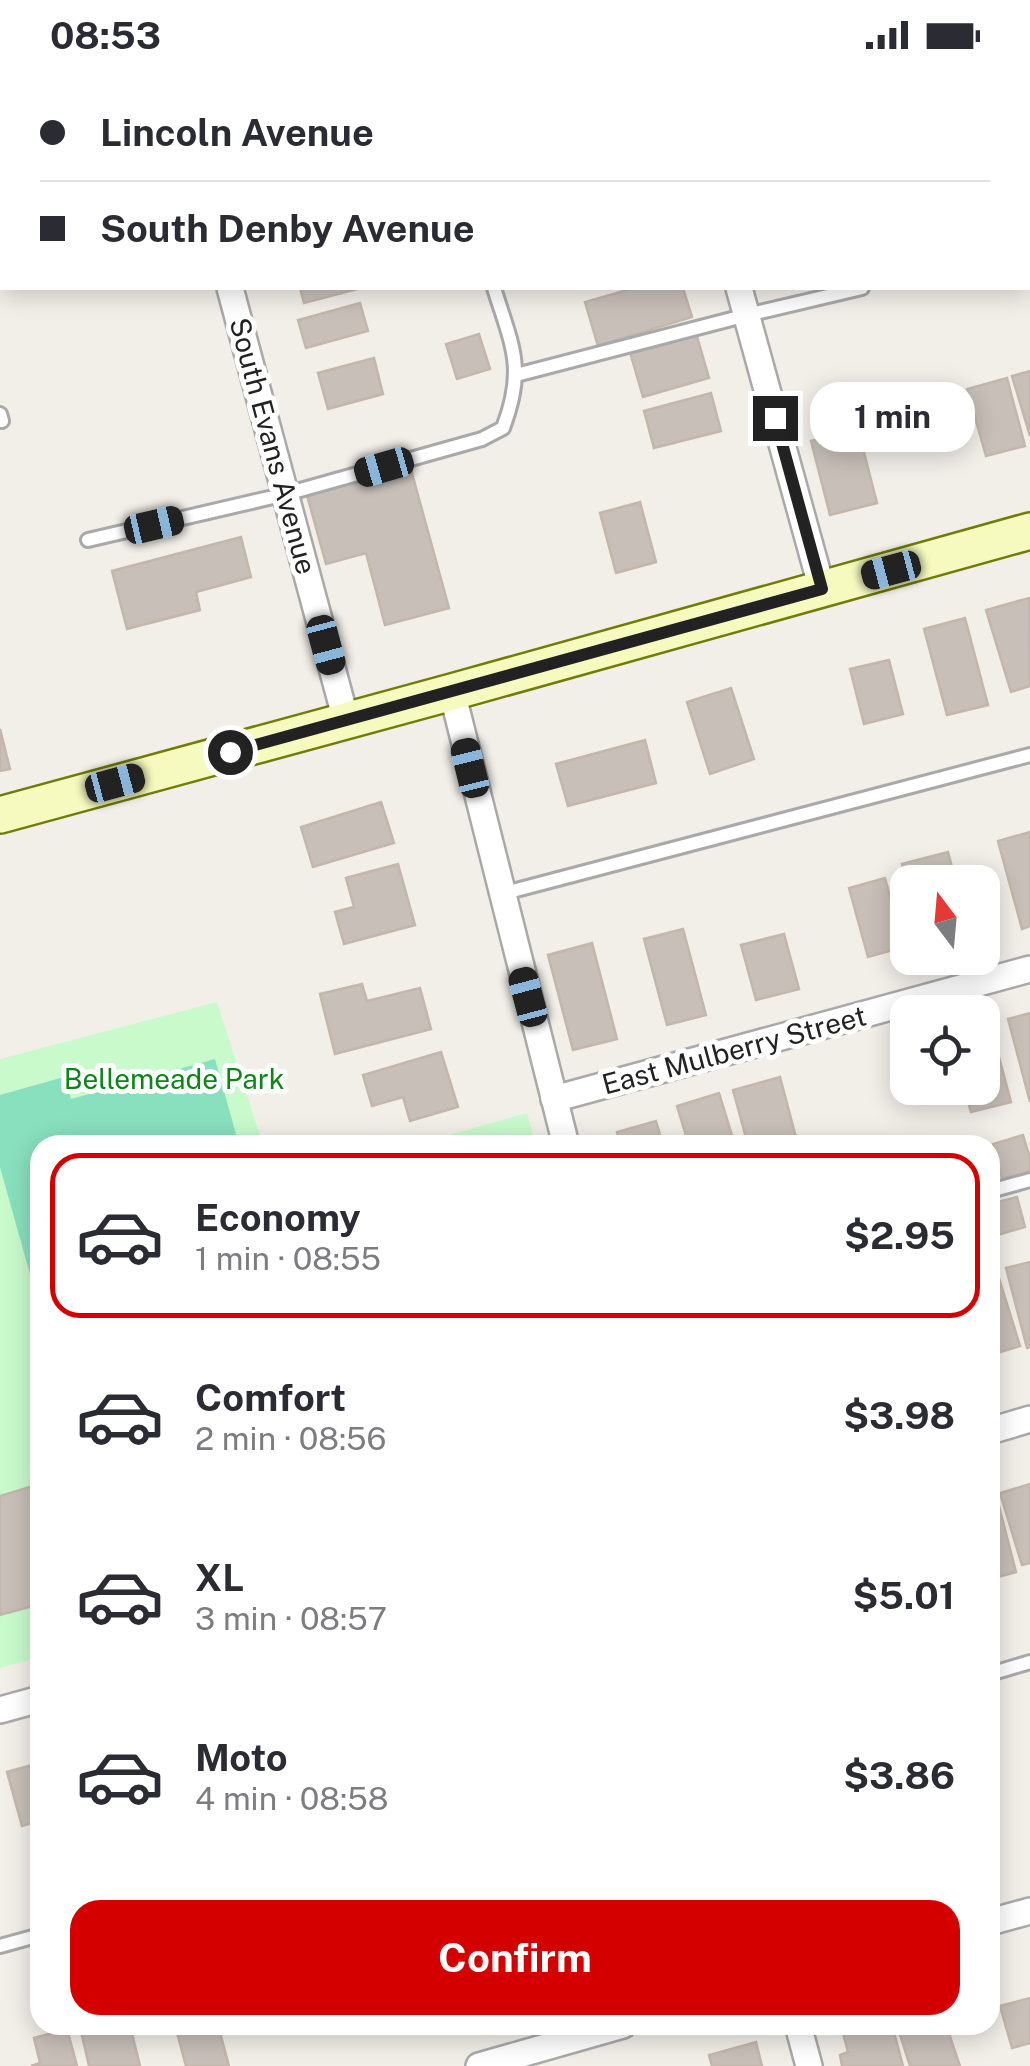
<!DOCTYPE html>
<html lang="en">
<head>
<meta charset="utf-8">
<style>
  body { margin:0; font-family:"Public Sans",sans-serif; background:#f2f2f3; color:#2b2b33; height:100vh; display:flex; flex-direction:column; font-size:38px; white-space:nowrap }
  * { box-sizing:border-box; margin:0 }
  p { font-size:32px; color:#7c7c81 }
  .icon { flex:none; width:55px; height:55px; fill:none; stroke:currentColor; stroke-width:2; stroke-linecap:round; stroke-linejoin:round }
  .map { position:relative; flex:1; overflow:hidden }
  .sheet { position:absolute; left:30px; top:1065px; width:970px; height:900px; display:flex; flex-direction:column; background:#fff; border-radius:30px; box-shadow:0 5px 25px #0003 }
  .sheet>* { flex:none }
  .hud { position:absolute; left:0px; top:0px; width:1030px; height:220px; box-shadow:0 5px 25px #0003; display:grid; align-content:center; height:220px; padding:0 40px; background:#fff }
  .needle { width:65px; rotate:344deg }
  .buttons { position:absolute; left:890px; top:795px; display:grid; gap:20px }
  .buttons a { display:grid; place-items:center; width:110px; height:110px; border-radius:20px; background:#fff; box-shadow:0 5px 25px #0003; font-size:50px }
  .end { position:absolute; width:45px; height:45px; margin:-22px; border:12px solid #222; background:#fff; box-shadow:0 0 0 5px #fff }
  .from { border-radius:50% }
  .bubble { position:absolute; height:70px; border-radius:30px; background:#fff; box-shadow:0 5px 25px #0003; font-size:32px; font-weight:700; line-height:70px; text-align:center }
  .car { position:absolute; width:30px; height:60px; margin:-30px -15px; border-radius:12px; box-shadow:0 0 8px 2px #0007; background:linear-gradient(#222 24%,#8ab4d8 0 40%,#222 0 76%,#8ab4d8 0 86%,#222 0) }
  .hud b { display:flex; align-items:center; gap:35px; height:95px; font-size:38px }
  .hud b+b { border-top:2px solid #e1e1e2 }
  .hud i { width:25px; height:25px; background:#2b2b33 }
  ul { padding:18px 0 0; list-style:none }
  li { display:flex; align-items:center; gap:30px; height:165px; margin:0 20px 15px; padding:0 20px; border:5px solid transparent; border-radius:30px }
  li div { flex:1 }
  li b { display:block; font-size:38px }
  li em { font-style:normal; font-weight:700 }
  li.active { border-color:#d40000 }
  li>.icon { width:90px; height:90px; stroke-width:1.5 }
  .action { display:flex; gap:20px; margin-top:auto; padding:20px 40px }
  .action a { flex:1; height:115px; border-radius:30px; background:#d40000; color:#fff; font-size:40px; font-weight:700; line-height:115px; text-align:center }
  .status { display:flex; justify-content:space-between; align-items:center; height:70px; padding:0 50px; background:#fff; direction:ltr }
  .status svg { height:28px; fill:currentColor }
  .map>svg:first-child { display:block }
  .park { fill:#c8facc }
  .pitch { fill:#88e0be }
  .building { fill:#c7bfb8; stroke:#c4b6ab; stroke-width:2.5 }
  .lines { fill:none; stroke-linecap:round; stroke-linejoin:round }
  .lane-casing { stroke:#a9a9a9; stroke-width:18 }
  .street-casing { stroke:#a9a9a9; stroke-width:30 }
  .secondary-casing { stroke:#707d05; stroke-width:40 }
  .lane { stroke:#fff; stroke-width:12 }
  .street { stroke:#fff; stroke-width:25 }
  .secondary { stroke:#f7fabf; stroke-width:35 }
  .route { stroke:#222; stroke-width:12 }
  .labels { text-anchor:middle; stroke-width:10; stroke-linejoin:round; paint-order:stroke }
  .street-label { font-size:28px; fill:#222; stroke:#fff }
  .park-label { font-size:28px; fill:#0c8416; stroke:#fff }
</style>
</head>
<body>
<div class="status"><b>08:53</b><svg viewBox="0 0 49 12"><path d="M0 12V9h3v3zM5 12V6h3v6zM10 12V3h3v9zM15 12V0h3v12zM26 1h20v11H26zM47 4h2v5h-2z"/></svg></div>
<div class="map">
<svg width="1030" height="1996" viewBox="0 0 1030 1996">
  <rect width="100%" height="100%" fill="#f2efe9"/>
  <g class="park">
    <polygon points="217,932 263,1075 40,1075 40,1587 0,1598 0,989"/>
    <polygon points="527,1043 536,1075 413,1075"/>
  </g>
  <polygon class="pitch" points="215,989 239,1075 40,1075 40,1240 0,1097 0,1025 64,1007 71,1029"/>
  <g class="building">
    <polygon points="300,218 361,218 304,233"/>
    <polygon points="634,218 683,218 692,247 598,276 585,232"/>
    <polygon points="360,233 368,261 306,278 298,250"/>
    <polygon points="696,263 709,308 643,327 630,282"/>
    <polygon points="479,264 490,299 457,309 446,274"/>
    <polygon points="374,288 383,324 328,339 318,303"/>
    <polygon points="1030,301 1030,366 1012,306"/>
    <polygon points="1007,308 1025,376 986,386 967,319"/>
    <polygon points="711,323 721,361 654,378 644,341"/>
    <polygon points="858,359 877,433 830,445 811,371"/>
    <polygon points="410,396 449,538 385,555 366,483 326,494 307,425"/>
    <polygon points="640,432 656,492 616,503 600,443"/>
    <polygon points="241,467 251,507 196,522 200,540 127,559 112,501"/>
    <polygon points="1029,528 1030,616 1011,622 986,540"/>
    <polygon points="965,548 988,635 947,645 924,559"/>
    <polygon points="889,590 903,644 864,654 850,599"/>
    <polygon points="731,618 754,689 710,704 687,632"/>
    <polygon points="0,659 10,699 0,701"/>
    <polygon points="645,670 656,713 568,736 556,694"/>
    <polygon points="381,732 394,773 313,797 301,757"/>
    <polygon points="1030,762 1030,856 1022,859 998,771"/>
    <polygon points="948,782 956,812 908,812 908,817 902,794"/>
    <polygon points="398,794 415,855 344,874 335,842 354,837 346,808"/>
    <polygon points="885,808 904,877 868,887 849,818"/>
    <polygon points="683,859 706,945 667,955 644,869"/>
    <polygon points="784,864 799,919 756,930 741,875"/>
    <polygon points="592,873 617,969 573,980 548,885"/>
    <polygon points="362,914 367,931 420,918 431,959 335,984 320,924"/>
    <polygon points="1030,943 1030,1032 1008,949"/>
    <polygon points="991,957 1011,1032 971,1042 964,1018 982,1018 982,959"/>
    <polygon points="441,982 458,1037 410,1051 403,1027 372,1036 363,1005"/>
    <polygon points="780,1007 798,1075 748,1075 733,1020"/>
    <polygon points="719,1023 735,1075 689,1075 677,1036"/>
    <polygon points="656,1051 663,1075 621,1075 617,1062"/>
    <polygon points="1023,1065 1030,1088 1030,1101 1002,1109 993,1074"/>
    <polygon points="1017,1127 1025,1157 994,1166 990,1150 990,1134"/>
    <polygon points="993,1189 1020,1276 990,1285 990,1190"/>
    <polygon points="1030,1192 1030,1277 1027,1278 1006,1198"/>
    <polygon points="40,1414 40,1534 0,1545 0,1426"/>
    <polygon points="1030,1414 1030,1493 1022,1495 1000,1423"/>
    <polygon points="994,1417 1016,1502 990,1509 990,1418"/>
    <polygon points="40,1693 40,1757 39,1751 22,1756 7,1702"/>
    <polygon points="1030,1928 1030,1973 1012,1978 1000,1936"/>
    <polygon points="108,1955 130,1955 140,1996 89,1996 81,1961"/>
    <polygon points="175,1955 218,1955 229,1996 186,1996"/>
    <polygon points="841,1955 892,1955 903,1996 842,1996 840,1985 848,1982"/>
    <polygon points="897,1955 946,1955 960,1996 910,1996"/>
    <polygon points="67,1959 77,1996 31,1996 40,1993 34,1968"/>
    <polygon points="756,1972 762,1996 712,1996 709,1985"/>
  </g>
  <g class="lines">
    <g class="lane-casing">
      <g id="lane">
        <polyline points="429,0 429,2"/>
        <polyline points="930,0 931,2"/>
        <polyline points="1028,156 1030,155"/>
        <polyline points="516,305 747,245 862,218"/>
        <polyline points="0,344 2,351"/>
        <path d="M88,470L286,424L482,369L503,358C526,298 512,276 494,218"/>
        <polyline points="501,824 1030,685"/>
        <polyline points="990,1121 1030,1110"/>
        <polyline points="990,1604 1030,1592"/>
        <polyline points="0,1876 40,1865"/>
      </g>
    </g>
    <g class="street-casing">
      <g id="street">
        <polyline points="171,0 171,2"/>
        <polyline points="678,0 679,2"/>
        <polyline points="230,218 346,650"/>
        <polyline points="739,218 822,519"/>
        <polyline points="452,622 566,1075"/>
        <polyline points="554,1029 1030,899"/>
        <polyline points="990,1361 1030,1349"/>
        <polyline points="0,1640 40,1629"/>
        <polyline points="990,1852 1030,1841"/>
        <polyline points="798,1955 809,1996"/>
        <polyline points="479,1996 623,1955"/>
      </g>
    </g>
    <g class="secondary-casing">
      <polyline id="secondary" points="0,745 452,622 1030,461"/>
    </g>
    <use href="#lane" class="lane"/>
    <use href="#street" class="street"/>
    <use href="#secondary" class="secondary"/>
  </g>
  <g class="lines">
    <polyline class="route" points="230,682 822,519 775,348"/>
  </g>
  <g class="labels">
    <g class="street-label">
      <text transform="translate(273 376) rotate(75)" y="10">South Evans Avenue</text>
      <text transform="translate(734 980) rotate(-15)" y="10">East Mulberry Street</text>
    </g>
    <g class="park-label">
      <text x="174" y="1019">Bellemeade Park</text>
    </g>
  </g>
</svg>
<div class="buttons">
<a><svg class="needle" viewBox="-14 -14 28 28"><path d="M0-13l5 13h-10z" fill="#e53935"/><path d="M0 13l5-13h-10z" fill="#7c7c81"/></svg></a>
<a><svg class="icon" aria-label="locate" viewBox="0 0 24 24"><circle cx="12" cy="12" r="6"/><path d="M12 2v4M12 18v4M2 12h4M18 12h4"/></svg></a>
</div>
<i class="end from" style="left:230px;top:682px"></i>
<i class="end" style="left:775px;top:348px"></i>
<div class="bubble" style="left:810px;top:312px;width:165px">1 min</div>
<i class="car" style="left:384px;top:397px;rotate:254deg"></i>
<i class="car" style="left:154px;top:455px;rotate:77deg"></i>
<i class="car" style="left:891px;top:500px;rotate:255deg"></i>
<i class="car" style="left:326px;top:575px;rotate:165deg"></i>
<i class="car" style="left:470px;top:698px;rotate:346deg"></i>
<i class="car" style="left:115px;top:713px;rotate:75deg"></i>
<i class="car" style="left:528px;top:927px;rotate:345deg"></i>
<div class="hud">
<b><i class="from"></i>Lincoln Avenue</b>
<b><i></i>South Denby Avenue</b>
</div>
<section class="sheet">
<ul>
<li class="active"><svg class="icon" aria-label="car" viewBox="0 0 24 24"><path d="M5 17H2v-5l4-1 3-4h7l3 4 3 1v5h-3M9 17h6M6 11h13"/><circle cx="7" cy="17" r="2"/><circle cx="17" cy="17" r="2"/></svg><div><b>Economy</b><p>1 min · 08:55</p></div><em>$2.95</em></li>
<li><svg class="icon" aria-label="car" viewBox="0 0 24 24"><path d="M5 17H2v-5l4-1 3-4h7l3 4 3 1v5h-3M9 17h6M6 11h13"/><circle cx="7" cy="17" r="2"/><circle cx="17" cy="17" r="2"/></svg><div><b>Comfort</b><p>2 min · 08:56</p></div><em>$3.98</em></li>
<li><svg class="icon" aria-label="car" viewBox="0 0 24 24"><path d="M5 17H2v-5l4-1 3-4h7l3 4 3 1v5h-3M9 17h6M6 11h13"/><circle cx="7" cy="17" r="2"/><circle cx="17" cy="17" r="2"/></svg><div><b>XL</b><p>3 min · 08:57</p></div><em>$5.01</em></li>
<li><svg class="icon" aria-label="car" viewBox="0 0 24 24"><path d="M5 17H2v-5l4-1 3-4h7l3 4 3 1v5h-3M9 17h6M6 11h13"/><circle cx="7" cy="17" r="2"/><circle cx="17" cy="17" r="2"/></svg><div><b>Moto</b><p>4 min · 08:58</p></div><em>$3.86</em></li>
</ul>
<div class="action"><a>Confirm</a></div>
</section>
</div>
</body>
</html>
